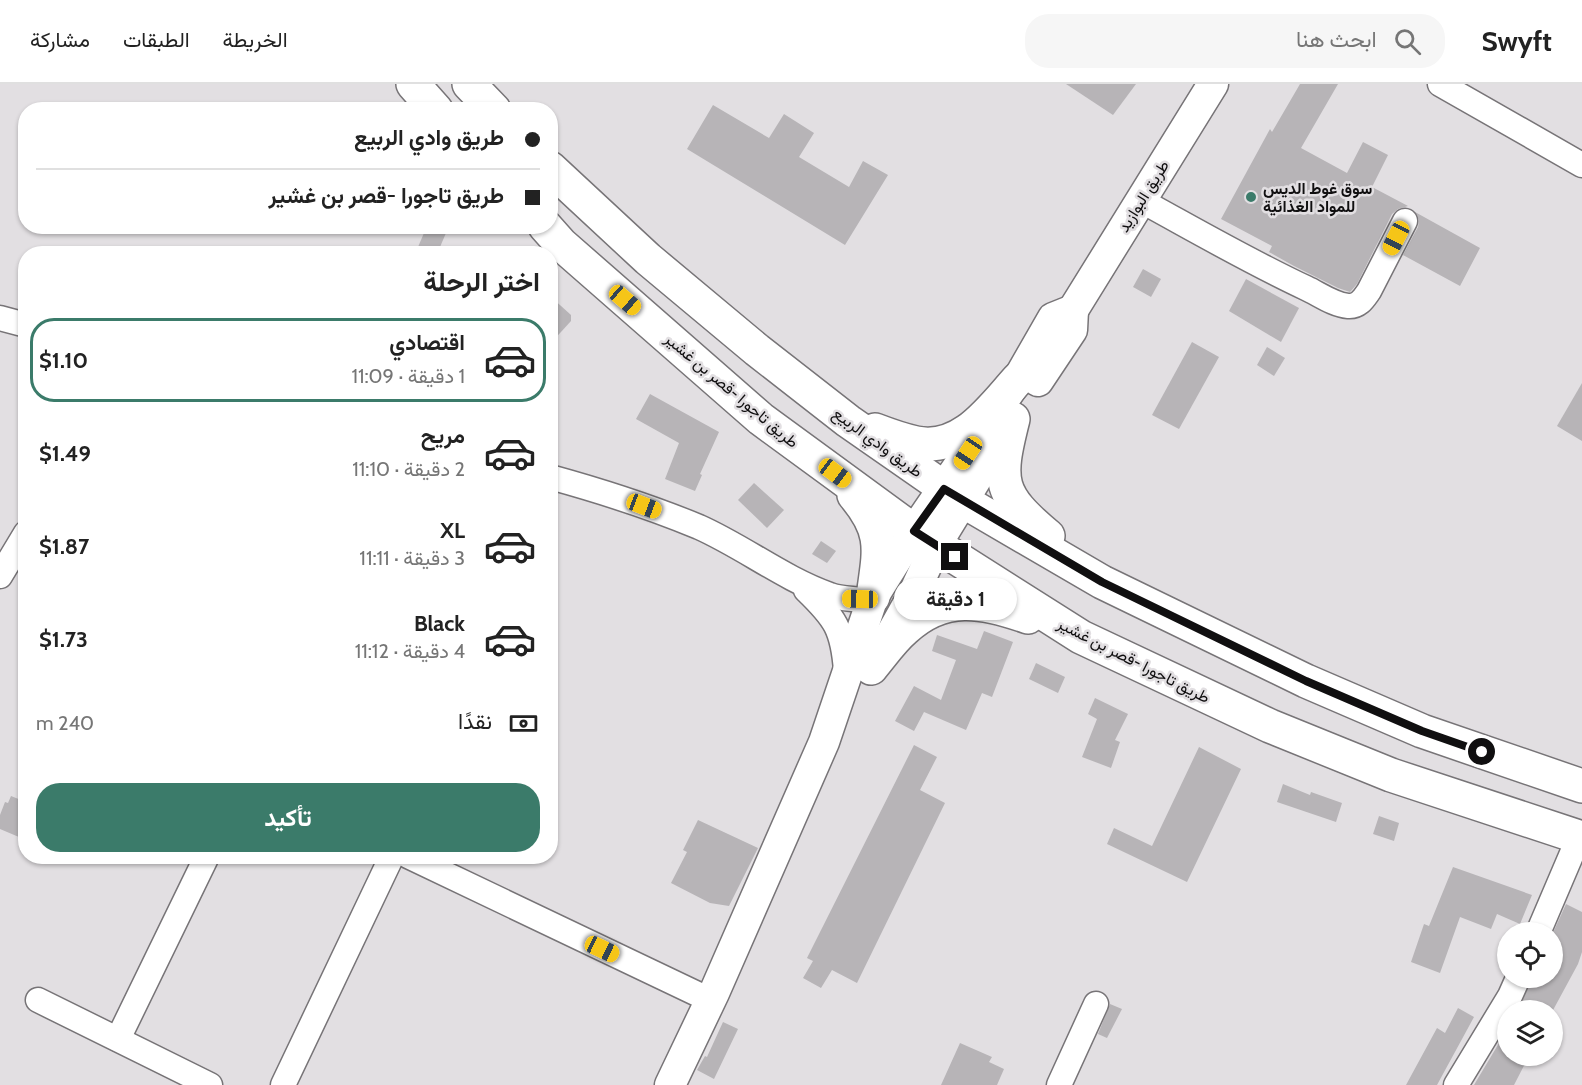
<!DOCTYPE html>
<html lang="ar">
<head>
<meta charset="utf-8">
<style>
  body { margin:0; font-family:Cabin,Vazirmatn,sans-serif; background:#f6f6f6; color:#222; direction:rtl; height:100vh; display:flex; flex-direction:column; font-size:22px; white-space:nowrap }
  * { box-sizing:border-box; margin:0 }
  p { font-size:20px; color:#767676 }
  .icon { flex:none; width:33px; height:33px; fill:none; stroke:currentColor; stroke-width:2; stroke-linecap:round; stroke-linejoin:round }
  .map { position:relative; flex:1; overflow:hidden; direction:ltr }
  .drawer { position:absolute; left:18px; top:162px; width:540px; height:618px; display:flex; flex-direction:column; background:#fff; border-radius:24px; box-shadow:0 2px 4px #0004; direction:rtl }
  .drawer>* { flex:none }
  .hud { position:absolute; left:18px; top:18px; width:540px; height:132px; border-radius:24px; box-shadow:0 2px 4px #0004; direction:rtl; display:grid; align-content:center; height:132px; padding:0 18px; background:#fff }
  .controls { position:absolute; left:1497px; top:838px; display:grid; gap:12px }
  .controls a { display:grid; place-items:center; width:66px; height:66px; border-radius:50%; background:#fff; box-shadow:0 2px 4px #0004; font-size:30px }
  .end { position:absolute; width:27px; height:27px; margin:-14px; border:8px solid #100f10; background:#fff; box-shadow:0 0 0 3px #fff }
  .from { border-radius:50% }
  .bubble { position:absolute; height:42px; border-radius:21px; background:#fff; box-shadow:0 2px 4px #0004; font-size:20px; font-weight:700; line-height:42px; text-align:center; direction:rtl }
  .car { position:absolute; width:18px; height:36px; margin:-18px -9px; border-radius:8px; box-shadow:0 0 4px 2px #0007; background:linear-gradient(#f5c518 24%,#345 0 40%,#f5c518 0 76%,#345 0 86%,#f5c518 0) }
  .hud b { display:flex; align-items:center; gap:21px; height:57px; font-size:22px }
  .hud b+b { border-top:2px solid #e0e0e0 }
  .hud i { width:15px; height:15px; background:#222 }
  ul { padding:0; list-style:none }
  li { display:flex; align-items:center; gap:18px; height:84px; margin:0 12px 9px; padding:0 6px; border:3px solid transparent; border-radius:24px }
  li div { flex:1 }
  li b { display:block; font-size:22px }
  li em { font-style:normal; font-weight:700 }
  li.selected { border-color:#3b7b6a }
  li>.icon { width:54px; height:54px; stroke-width:1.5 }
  h2 { padding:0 18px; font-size:27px; line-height:72px }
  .pay { display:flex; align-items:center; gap:15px; height:66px; padding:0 18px; font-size:22px }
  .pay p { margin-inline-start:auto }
  .cta { display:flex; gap:12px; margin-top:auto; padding:12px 18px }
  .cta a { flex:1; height:69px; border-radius:24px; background:#3b7b6a; color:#fff; font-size:24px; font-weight:700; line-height:69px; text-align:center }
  header { display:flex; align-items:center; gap:36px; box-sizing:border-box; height:84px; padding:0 30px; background:#fff; border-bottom:2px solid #e0e0e0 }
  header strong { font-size:28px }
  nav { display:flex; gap:33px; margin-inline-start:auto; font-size:21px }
  .search { width:420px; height:54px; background:#f6f6f6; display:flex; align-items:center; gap:15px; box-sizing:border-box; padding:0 21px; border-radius:24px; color:#767676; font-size:22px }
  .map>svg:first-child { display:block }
  .building { fill:#b7b4b7 }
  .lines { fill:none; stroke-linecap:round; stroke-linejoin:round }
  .minor-casing { stroke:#777477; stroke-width:27 }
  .major-casing { stroke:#777477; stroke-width:33 }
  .highway-casing { stroke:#777477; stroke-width:36 }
  .minor { stroke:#fff; stroke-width:24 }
  .major { stroke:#fff; stroke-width:30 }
  .highway { stroke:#fff; stroke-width:33 }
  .route { stroke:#100f10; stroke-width:8 }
  .poi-dot { fill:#3b7b6a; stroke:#e2dfe2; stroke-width:2 }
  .labels { text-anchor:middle; stroke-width:5; stroke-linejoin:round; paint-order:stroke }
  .poi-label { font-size:16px; font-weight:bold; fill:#100f10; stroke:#e2dfe2; text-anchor:start }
  .street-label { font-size:16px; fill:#100f10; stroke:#e2dfe2 }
</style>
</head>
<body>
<header>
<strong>Swyft</strong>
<div class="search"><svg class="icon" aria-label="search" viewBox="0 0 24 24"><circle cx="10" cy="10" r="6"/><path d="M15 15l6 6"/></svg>ابحث هنا</div>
<nav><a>الخريطة</a><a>الطبقات</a><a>مشاركة</a></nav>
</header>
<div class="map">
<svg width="1582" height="1001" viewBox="0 0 1582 1001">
  <rect width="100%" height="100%" fill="#e2dfe2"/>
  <g class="building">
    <polygon points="1066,0 1136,0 1113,31"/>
    <polygon points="1300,0 1338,0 1301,64 1347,89 1363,58 1388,71 1372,103 1408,122 1398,125 1392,130 1357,200 1350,208 1338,204 1294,182 1269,168 1272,162 1221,135 1270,45 1272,48"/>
    <polygon points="713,21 769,54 784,30 814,49 799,73 849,103 863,77 888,91 845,161 687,65"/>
    <polygon points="1415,128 1480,164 1460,202 1403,171 1418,143 1419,136"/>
    <polygon points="427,142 449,142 437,170 415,170"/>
    <polygon points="1143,185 1161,195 1151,213 1133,203"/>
    <polygon points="1246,195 1299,224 1281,258 1229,227"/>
    <polygon points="550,212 571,231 571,237 550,260"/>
    <polygon points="1192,258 1219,273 1179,345 1152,331"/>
    <polygon points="1267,263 1285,274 1274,292 1257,281"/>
    <polygon points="1582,299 1582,357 1557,342"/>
    <polygon points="650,310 719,348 700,390 702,391 695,407 665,395 679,359 636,335"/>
    <polygon points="754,399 784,426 767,444 738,416"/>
    <polygon points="821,457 836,467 827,479 812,470"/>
    <polygon points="984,547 1013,558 992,613 982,609 966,646 924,628 914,647 895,637 914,602 941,616 956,576 932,567 937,551 977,565"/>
    <polygon points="1036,579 1065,593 1058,609 1029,595"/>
    <polygon points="1095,614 1128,630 1115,656 1120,658 1111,684 1082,673 1097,635 1088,630"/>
    <polygon points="914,661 937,673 920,706 945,719 857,899 832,886 821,904 803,894 813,877 807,874"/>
    <polygon points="1199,663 1241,685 1187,798 1107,760 1114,744 1152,762"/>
    <polygon points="1283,700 1310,711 1311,708 1342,719 1336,738 1277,718"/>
    <polygon points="11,712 26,718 26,756 0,745 0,731 5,718 8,719"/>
    <polygon points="1379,732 1399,739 1394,757 1373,750"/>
    <polygon points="698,736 758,764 729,822 710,819 671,799 687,768 683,766"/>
    <polygon points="1453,783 1532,811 1520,840 1497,830 1491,845 1460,833 1440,889 1411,878 1424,840 1429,842"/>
    <polygon points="1566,820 1582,828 1582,868 1578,880 1552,928 1518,927 1532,894 1552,894 1552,851"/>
    <polygon points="1110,920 1122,925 1107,954 1098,950"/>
    <polygon points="1458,924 1474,933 1437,1001 1406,1001 1437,944 1445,949"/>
    <polygon points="723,938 738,945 714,995 697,986 705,972 707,973"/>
    <polygon points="1508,944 1508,972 1529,972 1514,1001 1474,1001"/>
    <polygon points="960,959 992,973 989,978 1004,985 997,1001 941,1001"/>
  </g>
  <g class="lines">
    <g class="minor-casing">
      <g id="minor">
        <polyline points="1440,0 1582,81"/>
        <path d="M1140,116C1195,146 1250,178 1306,204C1319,210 1334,221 1348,222C1359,223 1364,214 1369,207L1405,137"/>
        <polyline points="0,234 26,241"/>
        <path d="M550,393C601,407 651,423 699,443C744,463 784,495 830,511C843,516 858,514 871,518"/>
        <polyline points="0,492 26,449"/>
        <path d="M806,506C835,534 843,545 846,587"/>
        <polyline points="408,772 710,916"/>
        <polyline points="1538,849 1579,753"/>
        <polyline points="38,916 210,1001"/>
        <polyline points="118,955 207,772"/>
        <polyline points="283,1001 392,772"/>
        <polyline points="1059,1001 1096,920"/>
        <polyline points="1456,1001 1510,912 1518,894"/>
      </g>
    </g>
    <g class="major-casing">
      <g id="major">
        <polyline points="1073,226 1213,0"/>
        <polyline points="1038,297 1072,246 1073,226"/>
        <polyline points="886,559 913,511 936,461 1002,353"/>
        <polyline points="670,1001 714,909 824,658 873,513 914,447 1018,295 1053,234 1073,226"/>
      </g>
    </g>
    <g class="highway-casing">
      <g id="highway">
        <polyline points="413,0 436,26"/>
        <polyline points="469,0 494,26"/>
        <polyline points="550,84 648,175 757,266 848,337 963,417 1102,498 1306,597 1422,647 1582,702"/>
        <polyline points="545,142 561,160 761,335 914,447 1081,553 1270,642 1391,691 1582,754"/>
        <path d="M1013,335C997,398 998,410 1048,452"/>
        <path d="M875,346C888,351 902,356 916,359C962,368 991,325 1018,295"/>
        <path d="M854,411C886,449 879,467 873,513"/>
        <path d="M871,584C882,571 892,556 905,545C944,509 983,517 1028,533"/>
      </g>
    </g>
    <use href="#minor" class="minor"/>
    <use href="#major" class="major"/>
    <use href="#highway" class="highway"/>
  </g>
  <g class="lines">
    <polyline class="route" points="955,473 914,447 944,405 1102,498 1306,597 1422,647 1482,668"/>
  </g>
  <circle class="poi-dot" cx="1251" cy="113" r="6"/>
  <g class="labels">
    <g class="poi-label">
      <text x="1263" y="110">سوق غوط الديس<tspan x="1263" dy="18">للمواد الغذائية</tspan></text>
    </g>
    <g class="street-label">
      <text transform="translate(1143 112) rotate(-58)" y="6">طريق البوازيد</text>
      <text transform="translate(732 306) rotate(40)" y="6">طريق تاجورا -قصر بن غشير</text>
      <text transform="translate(878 358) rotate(36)" y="6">طريق وادي الربيع</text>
      <text transform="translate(1134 576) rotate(27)" y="6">طريق تاجورا -قصر بن غشير</text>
    </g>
  </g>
</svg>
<div class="controls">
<a><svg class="icon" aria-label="locate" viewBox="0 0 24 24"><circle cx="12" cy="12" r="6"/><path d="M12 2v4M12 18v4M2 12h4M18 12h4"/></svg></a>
<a><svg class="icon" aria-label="layers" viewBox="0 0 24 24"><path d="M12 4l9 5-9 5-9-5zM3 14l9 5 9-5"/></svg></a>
</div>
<i class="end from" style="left:1482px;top:668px"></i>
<i class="end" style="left:955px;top:473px"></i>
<div class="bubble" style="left:894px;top:494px;width:123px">1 دقيقة</div>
<i class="car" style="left:1396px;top:154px;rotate:207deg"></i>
<i class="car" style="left:625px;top:216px;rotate:131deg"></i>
<i class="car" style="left:968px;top:369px;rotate:214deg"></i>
<i class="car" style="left:835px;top:389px;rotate:127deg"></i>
<i class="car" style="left:644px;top:422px;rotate:111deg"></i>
<i class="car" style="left:860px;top:515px;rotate:271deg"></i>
<i class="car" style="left:602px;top:865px;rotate:115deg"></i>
<div class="hud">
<b><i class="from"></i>طريق وادي الربيع</b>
<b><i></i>طريق تاجورا -قصر بن غشير</b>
</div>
<section class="drawer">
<h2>اختر الرحلة</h2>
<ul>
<li class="selected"><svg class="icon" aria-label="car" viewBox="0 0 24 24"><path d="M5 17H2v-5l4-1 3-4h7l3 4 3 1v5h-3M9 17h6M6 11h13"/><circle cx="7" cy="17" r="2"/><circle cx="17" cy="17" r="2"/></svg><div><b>اقتصادي</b><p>1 دقيقة · 11:09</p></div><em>$1.10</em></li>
<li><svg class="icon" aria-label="car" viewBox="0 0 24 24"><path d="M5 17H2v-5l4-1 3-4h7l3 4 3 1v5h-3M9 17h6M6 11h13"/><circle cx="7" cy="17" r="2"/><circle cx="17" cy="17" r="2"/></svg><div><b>مريح</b><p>2 دقيقة · 11:10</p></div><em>$1.49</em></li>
<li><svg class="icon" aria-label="car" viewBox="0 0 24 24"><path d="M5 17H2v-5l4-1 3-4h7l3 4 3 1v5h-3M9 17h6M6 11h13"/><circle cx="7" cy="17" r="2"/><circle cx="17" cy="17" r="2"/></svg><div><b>XL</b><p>3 دقيقة · 11:11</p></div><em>$1.87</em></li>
<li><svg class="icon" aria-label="car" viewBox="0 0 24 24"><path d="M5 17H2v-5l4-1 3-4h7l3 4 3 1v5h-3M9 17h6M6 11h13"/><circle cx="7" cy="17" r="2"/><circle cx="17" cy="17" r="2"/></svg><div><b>Black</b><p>4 دقيقة · 11:12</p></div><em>$1.73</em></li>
</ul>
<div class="pay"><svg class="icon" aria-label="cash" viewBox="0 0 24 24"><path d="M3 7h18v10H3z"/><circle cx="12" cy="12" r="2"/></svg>نقدًا<p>240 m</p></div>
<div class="cta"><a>تأكيد</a></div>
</section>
</div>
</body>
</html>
